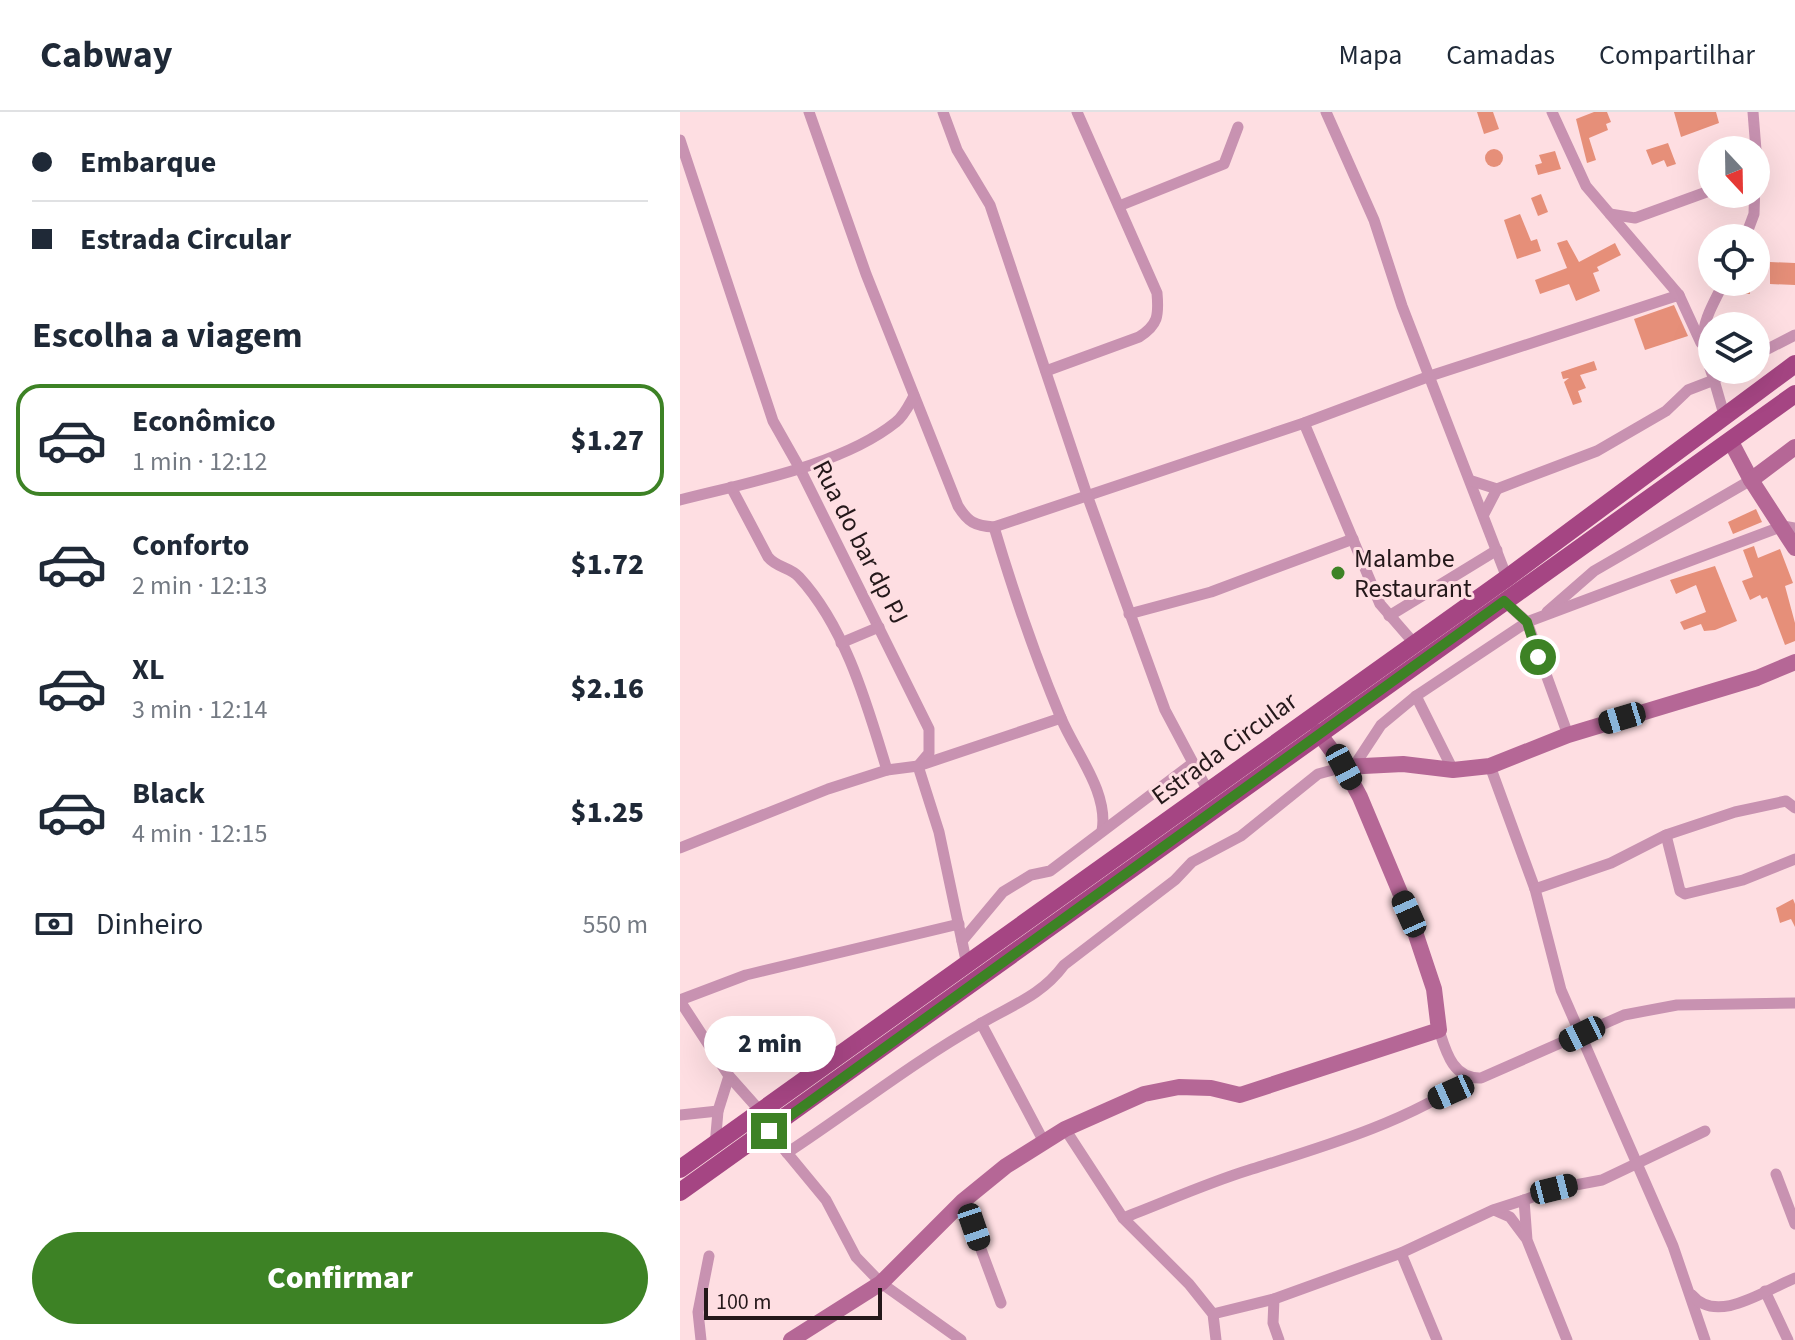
<!DOCTYPE html>
<html lang="pt">
<head>
<meta charset="utf-8">
<style>
  body { margin:0; font-family:"Source Sans 3",sans-serif; background:#f6f6f7; color:#1f2937; height:100vh; display:flex; flex-direction:column; font-size:30px; white-space:nowrap }
  * { box-sizing:border-box; margin:0 }
  p { font-size:26px; color:#747a83 }
  .icon { flex:none; width:44px; height:44px; fill:none; stroke:currentColor; stroke-width:2; stroke-linecap:round; stroke-linejoin:round }
  .map { position:relative; flex:1; overflow:hidden }
  .drawer { display:flex; flex-direction:column; background:#fff; width:680px }
  .drawer>* { flex:none }
  .banner { display:grid; align-content:center; height:176px; padding:0 32px; background:#fff }
  .needle { width:52px; rotate:158deg }
  .controls { position:absolute; left:1018px; top:24px; display:grid; gap:16px }
  .controls a { display:grid; place-items:center; width:72px; height:72px; border-radius:50%; background:#fff; box-shadow:0 8px 32px #0002; font-size:40px }
  .scale { position:absolute; left:24px; bottom:20px; width:178px; box-sizing:border-box; padding-left:8px; border:4px solid #24181a; border-top:0; font-size:22px; line-height:28px; white-space:nowrap; color:#24181a; -webkit-text-stroke:6px #fedee2; paint-order:stroke }
  .end { position:absolute; width:36px; height:36px; margin:-18px; border:10px solid #3d8225; background:#fff; box-shadow:0 0 0 4px #fff }
  .from { border-radius:50% }
  .bubble { position:absolute; height:56px; border-radius:28px; background:#fff; box-shadow:0 8px 32px #0002; font-size:26px; font-weight:800; line-height:56px; text-align:center }
  .car { position:absolute; width:24px; height:48px; margin:-24px -12px; border-radius:10px; box-shadow:0 0 6px 2px #0007; background:linear-gradient(#222 24%,#8ab4d8 0 40%,#222 0 76%,#8ab4d8 0 86%,#222 0) }
  .banner b { display:flex; align-items:center; gap:28px; height:76px; font-size:30px }
  .banner b+b { border-top:2px solid #e0e1e3 }
  .banner i { width:20px; height:20px; background:#1f2937 }
  ul { padding:0; list-style:none }
  li { display:flex; align-items:center; gap:24px; height:112px; margin:0 16px 12px; padding:0 16px; border:4px solid transparent; border-radius:24px }
  li div { flex:1 }
  li b { display:block; font-size:30px }
  li em { font-style:normal; font-weight:800 }
  li.active { border-color:#3d8225 }
  li>.icon { width:72px; height:72px; stroke-width:1.5 }
  h2 { padding:0 32px; font-size:36px; line-height:96px }
  .pay { display:flex; align-items:center; gap:20px; height:88px; padding:0 32px; font-size:30px }
  .pay p { margin-inline-start:auto }
  .button { display:flex; gap:16px; margin-top:auto; padding:16px 32px }
  .button a { flex:1; height:92px; border-radius:48px; background:#3d8225; color:#fff; font-size:32px; font-weight:800; line-height:92px; text-align:center }
  header { display:flex; align-items:center; gap:48px; box-sizing:border-box; height:112px; padding:0 40px; background:#fff; border-bottom:2px solid #e0e1e3 }
  header strong { font-size:38px }
  nav { display:flex; gap:44px; margin-inline-start:auto; font-size:28px }
  main { display:flex; flex:1; min-height:0 }
  .map>svg:first-child { display:block }
  .building { fill:#e68f79 }
  .lines { fill:none; stroke-linecap:round; stroke-linejoin:round }
  .street { stroke:#c892b1; stroke-width:11 }
  .secondary { stroke:#b56796; stroke-width:16 }
  .primary { stroke:#a54583; stroke-width:18 }
  .route { stroke:#3d8225; stroke-width:10 }
  .poi-dot { fill:#3d8225; stroke:#fedee2; stroke-width:3 }
  .labels { text-anchor:middle; stroke-width:6; stroke-linejoin:round; paint-order:stroke }
  .street-label { font-size:26px; fill:#24181a; stroke:#fedee2 }
  .poi-label { font-size:26px; fill:#24181a; stroke:#fedee2; text-anchor:start }
</style>
</head>
<body>
<header>
<strong>Cabway</strong>
<nav><a>Mapa</a><a>Camadas</a><a>Compartilhar</a></nav>
</header>
<main>
<section class="drawer">
<div class="banner">
<b><i class="from"></i>Embarque</b>
<b><i></i>Estrada Circular</b>
</div>
<h2>Escolha a viagem</h2>
<ul>
<li class="active"><svg class="icon" aria-label="car" viewBox="0 0 24 24"><path d="M5 17H2v-5l4-1 3-4h7l3 4 3 1v5h-3M9 17h6M6 11h13"/><circle cx="7" cy="17" r="2"/><circle cx="17" cy="17" r="2"/></svg><div><b>Econômico</b><p>1 min · 12:12</p></div><em>$1.27</em></li>
<li><svg class="icon" aria-label="car" viewBox="0 0 24 24"><path d="M5 17H2v-5l4-1 3-4h7l3 4 3 1v5h-3M9 17h6M6 11h13"/><circle cx="7" cy="17" r="2"/><circle cx="17" cy="17" r="2"/></svg><div><b>Conforto</b><p>2 min · 12:13</p></div><em>$1.72</em></li>
<li><svg class="icon" aria-label="car" viewBox="0 0 24 24"><path d="M5 17H2v-5l4-1 3-4h7l3 4 3 1v5h-3M9 17h6M6 11h13"/><circle cx="7" cy="17" r="2"/><circle cx="17" cy="17" r="2"/></svg><div><b>XL</b><p>3 min · 12:14</p></div><em>$2.16</em></li>
<li><svg class="icon" aria-label="car" viewBox="0 0 24 24"><path d="M5 17H2v-5l4-1 3-4h7l3 4 3 1v5h-3M9 17h6M6 11h13"/><circle cx="7" cy="17" r="2"/><circle cx="17" cy="17" r="2"/></svg><div><b>Black</b><p>4 min · 12:15</p></div><em>$1.25</em></li>
</ul>
<div class="pay"><svg class="icon" aria-label="cash" viewBox="0 0 24 24"><path d="M3 7h18v10H3z"/><circle cx="12" cy="12" r="2"/></svg>Dinheiro<p>550 m</p></div>
<div class="button"><a>Confirmar</a></div>
</section>
<div class="map">
<svg width="1115" height="1228" viewBox="0 0 1115 1228">
  <rect width="100%" height="100%" fill="#fedee2"/>
  <g class="building">
    <polygon points="797,0 813,0 819,17 804,22"/>
    <polygon points="914,0 927,0 931,10 926,12 928,18 909,26 916,48 907,51 896,7"/>
    <polygon points="994,0 1036,0 1039,11 1001,25"/>
    <polygon points="988,31 996,52 987,55 984,48 972,53 966,38"/>
    <circle cx="814" cy="46" r="9"/>
    <polygon points="875,39 881,57 858,63 855,53 862,51 859,43"/>
    <polygon points="861,82 868,100 858,104 851,86"/>
    <polygon points="840,102 851,129 857,127 861,139 837,147 824,108"/>
    <polygon points="887,128 899,150 935,131 941,143 917,155 919,159 913,161 920,179 896,189 889,172 860,182 855,168 887,156 877,131"/>
    <polygon points="1090,150 1115,151 1115,173 1090,172"/>
    <rect x="1055" y="171" width="15" height="11"/>
    <polygon points="994,193 1008,224 965,238 954,207"/>
    <polygon points="914,249 917,258 900,263 906,276 898,279 902,290 893,293 884,270 889,266 883,267 881,260"/>
    <polygon points="1076,397 1082,410 1053,422 1048,410"/>
    <polygon points="1074,434 1078,446 1100,437 1113,471 1105,474 1115,511 1115,529 1105,533 1087,485 1082,487 1080,483 1070,488 1062,469 1073,465 1063,438"/>
    <polygon points="1035,454 1057,509 1035,518 1024,519 1021,512 1004,518 1000,510 1026,500 1016,473 996,482 990,468"/>
    <polygon points="1113,787 1115,792 1115,815 1111,807 1100,811 1096,796"/>
  </g>
  <g class="lines">
    <g class="street">
      <path d="M129,0L186,162L278,394C288,410 295,414 314,415L624,311L750,264L999,183L1021,231"/>
      <polyline points="263,0 277,38 310,93 407,383 485,598 528,679"/>
      <polyline points="646,0 694,108 722,194 827,466"/>
      <polyline points="872,0 906,74 999,183"/>
      <polyline points="1073,0 1076,38"/>
      <polyline points="0,28 93,309 119,355 249,617 249,641 238,654 259,720 287,853"/>
      <polyline points="439,94 544,52 558,15"/>
      <polyline points="930,102 955,106 1032,78"/>
      <polyline points="1065,126 1074,102 1076,38"/>
      <path d="M1044,170C1021,215 1017,220 1034,268L1049,258"/>
      <polyline points="1076,243 1115,223"/>
      <path d="M366,259L459,225C478,213 479,204 477,181L397,0"/>
      <polyline points="624,311 700,492 733,530"/>
      <polyline points="792,369 817,377 917,339 986,299 1008,278 1034,268 1045,306"/>
      <path d="M51,375L88,445C97,456 110,455 119,465C166,516 187,593 207,658"/>
      <path d="M0,388C66,371 163,353 216,310C224,304 229,293 234,284"/>
      <polyline points="804,402 817,377"/>
      <path d="M314,415C333,479 355,544 381,606C395,640 429,680 422,719"/>
      <polyline points="824,489 847,510 888,623"/>
      <polyline points="867,500 914,459 1071,368"/>
      <polyline points="449,502 531,480 673,427"/>
      <polyline points="709,504 817,438"/>
      <polyline points="161,531 199,515"/>
      <polyline points="736,584 773,658"/>
      <polyline points="674,654 701,613 736,584 847,510 1103,414 1115,416"/>
      <polyline points="810,654 855,777 881,878 993,1134 1025,1228"/>
      <polyline points="986,723 1000,779 1005,782 1063,768 1115,747"/>
      <polyline points="0,736 148,677 207,658 238,654 381,606"/>
      <polyline points="855,777 931,751 986,723 1055,700 1106,689 1115,696"/>
      <polyline points="282,829 323,780 351,763 370,759 513,651"/>
      <polyline points="0,888 66,863 279,812"/>
      <polyline points="0,889 49,964 81,1000"/>
      <polyline points="301,911 364,1030"/>
      <path d="M759,918C766,940 773,967 801,966L944,903L997,893L1115,891"/>
      <polyline points="0,1003 38,999"/>
      <polyline points="385,1017 443,1106 509,1172 533,1202 536,1228"/>
      <polyline points="89,1019 146,1088 176,1145 201,1171 281,1228"/>
      <polyline points="35,1034 38,999 49,964"/>
      <path d="M107,1041C171,999 233,950 300,912C332,893 361,884 384,853L495,768L512,750L561,724L638,662L664,655"/>
      <polyline points="1096,1062 1115,1112"/>
      <polyline points="844,1088 874,1077 922,1068 1025,1019"/>
      <polyline points="283,1089 321,1191"/>
      <polyline points="814,1098 830,1105 845,1125"/>
      <path d="M443,1106C485,1090 527,1071 569,1058C642,1035 728,1010 790,966"/>
      <polyline points="721,1141 757,1228"/>
      <polyline points="1085,1179 1108,1228"/>
      <path d="M1012,1183C1037,1213 1085,1178 1115,1166"/>
      <polyline points="533,1202 594,1187"/>
      <polyline points="21,1228 18,1200 29,1144"/>
      <polyline points="599,1228 593,1211 594,1187 721,1141 813,1098 844,1088 847,1128 887,1228"/>
    </g>
    <g class="secondary">
      <polyline points="1050,328 1071,368"/>
      <polyline points="1115,335 1071,368 1115,436"/>
      <polyline points="664,655 723,652 773,658 810,654 888,623 1077,566 1115,550"/>
      <polyline points="111,1228 201,1171 283,1089 326,1054 385,1017 464,982 499,975 531,976 560,983 759,918 754,877 729,802 680,685 664,655 638,620"/>
    </g>
    <g class="primary">
      <polyline points="0,1057 827,466 1115,252"/>
      <polyline points="0,1080 1115,282"/>
    </g>
  </g>
  <g class="lines">
    <polyline class="route" points="89,1019 824,489 847,510 858,545"/>
  </g>
  <circle class="poi-dot" cx="658" cy="461" r="8"/>
  <g class="labels">
    <g class="street-label">
      <text transform="translate(181 430) rotate(63)" y="9">Rua do bar dp PJ</text>
      <text transform="translate(544 636) rotate(-36)" y="9">Estrada Circular</text>
    </g>
    <g class="poi-label">
      <text x="674" y="455">Malambe<tspan x="674" dy="30">Restaurant</tspan></text>
    </g>
  </g>
</svg>
<div class="controls">
<a><svg class="needle" viewBox="-14 -14 28 28"><path d="M0-13l5 13h-10z" fill="#e53935"/><path d="M0 13l5-13h-10z" fill="#747a83"/></svg></a>
<a><svg class="icon" aria-label="locate" viewBox="0 0 24 24"><circle cx="12" cy="12" r="6"/><path d="M12 2v4M12 18v4M2 12h4M18 12h4"/></svg></a>
<a><svg class="icon" aria-label="layers" viewBox="0 0 24 24"><path d="M12 4l9 5-9 5-9-5zM3 14l9 5 9-5"/></svg></a>
</div>
<div class="scale">100 m</div>
<i class="end from" style="left:858px;top:545px"></i>
<i class="end" style="left:89px;top:1019px"></i>
<div class="bubble" style="left:24px;top:904px;width:132px">2 min</div>
<i class="car" style="left:942px;top:606px;rotate:253deg"></i>
<i class="car" style="left:664px;top:655px;rotate:152deg"></i>
<i class="car" style="left:729px;top:802px;rotate:336deg"></i>
<i class="car" style="left:902px;top:922px;rotate:244deg"></i>
<i class="car" style="left:771px;top:980px;rotate:246deg"></i>
<i class="car" style="left:874px;top:1077px;rotate:76deg"></i>
<i class="car" style="left:294px;top:1115px;rotate:161deg"></i>
</div>
</main>
</body>
</html>
